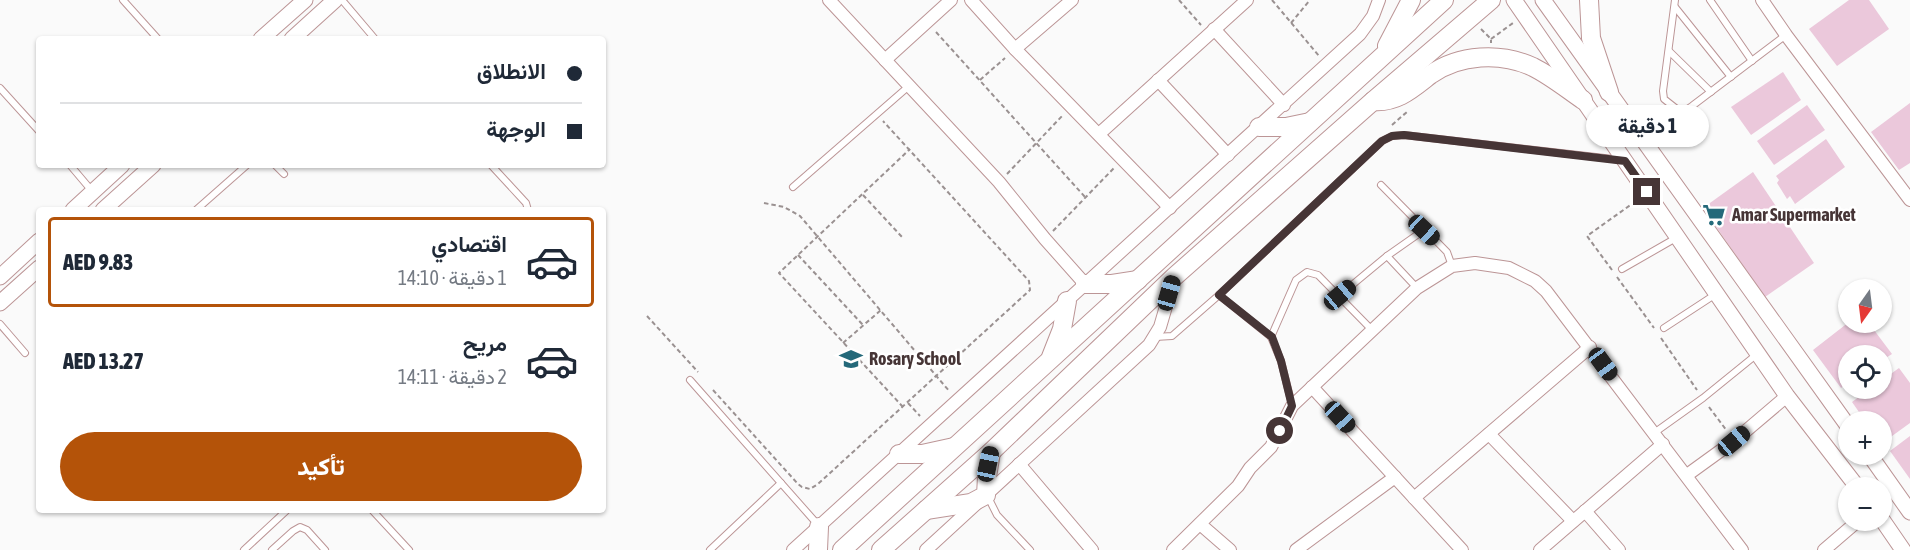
<!DOCTYPE html>
<html lang="ar">
<head>
<meta charset="utf-8">
<style>
  body { margin:0; font-family:"Asap Condensed",Vazirmatn,sans-serif; background:#f2f2f3; color:#1f2937; direction:rtl; height:100vh; display:flex; flex-direction:column; font-size:22px; white-space:nowrap }
  * { box-sizing:border-box; margin:0 }
  p { font-size:20px; color:#747a83 }
  .icon { flex:none; width:33px; height:33px; fill:none; stroke:currentColor; stroke-width:2; stroke-linecap:round; stroke-linejoin:round }
  .map { position:relative; flex:1; overflow:hidden; direction:ltr }
  .side { position:absolute; left:36px; top:207px; width:570px; height:306px; display:flex; flex-direction:column; background:#fff; border-radius:6px; box-shadow:0 2px 4px #0004; direction:rtl }
  .side>* { flex:none }
  .guide { position:absolute; left:36px; top:36px; width:570px; height:132px; border-radius:6px; box-shadow:0 2px 4px #0004; direction:rtl; display:grid; align-content:center; height:132px; padding:0 24px; background:#fff }
  .needle { width:39px; rotate:194deg }
  .fabs { position:absolute; left:1838px; top:279px; display:grid; gap:12px }
  .fabs a { display:grid; place-items:center; width:54px; height:54px; border-radius:50%; background:#fff; box-shadow:0 2px 4px #0004; font-size:30px }
  .end { position:absolute; width:27px; height:27px; margin:-14px; border:8px solid #463536; background:#fff; box-shadow:0 0 0 3px #fff }
  .from { border-radius:50% }
  .bubble { position:absolute; height:42px; border-radius:21px; background:#fff; box-shadow:0 2px 4px #0004; font-size:20px; font-weight:800; line-height:42px; text-align:center; direction:rtl }
  .car { position:absolute; width:18px; height:36px; margin:-18px -9px; border-radius:8px; box-shadow:0 0 4px 2px #0007; background:linear-gradient(#222 24%,#8ab4d8 0 40%,#222 0 76%,#8ab4d8 0 86%,#222 0) }
  .guide b { display:flex; align-items:center; gap:21px; height:57px; font-size:22px }
  .guide b+b { border-top:2px solid #e0e1e3 }
  .guide i { width:15px; height:15px; background:#1f2937 }
  ul { padding:10px 0 0; list-style:none }
  li { display:flex; align-items:center; gap:18px; height:90px; margin:0 12px 9px; padding:0 12px; border:3px solid transparent; border-radius:6px }
  li div { flex:1 }
  li b { display:block; font-size:22px }
  li em { font-style:normal; font-weight:800 }
  li.current { border-color:#b45309 }
  li>.icon { width:54px; height:54px; stroke-width:1.5 }
  .button { display:flex; gap:12px; margin-top:auto; padding:12px 24px }
  .button a { flex:1; height:69px; border-radius:36px; background:#b45309; color:#fff; font-size:24px; font-weight:800; line-height:69px; text-align:center }
  .map>svg:first-child { display:block }
  .building { fill:#ebc8db }
  .lines { fill:none; stroke-linecap:round; stroke-linejoin:round }
  .service-casing { stroke:#bc9596; stroke-width:8 }
  .minor-casing { stroke:#bc9596; stroke-width:14 }
  .tertiary-casing { stroke:#bc9596; stroke-width:17 }
  .secondary-casing { stroke:#bc9596; stroke-width:20 }
  .path { stroke:#9a9191; stroke-width:2; stroke-dasharray:4.5 3; stroke-linecap:butt }
  .service { stroke:#fff; stroke-width:6 }
  .minor { stroke:#fff; stroke-width:12 }
  .tertiary { stroke:#fff; stroke-width:15 }
  .secondary { stroke:#fff; stroke-width:18 }
  .route { stroke:#463536; stroke-width:8 }
  .labels { text-anchor:middle; stroke-width:5; stroke-linejoin:round; paint-order:stroke }
  .poi-label { font-size:18px; font-weight:bold; fill:#463536; stroke:#fff; text-anchor:start }
</style>
</head>
<body>
<div class="map">
<svg width="1910" height="550" viewBox="0 0 1910 550">
  <rect width="100%" height="100%" fill="#fafafa"/>
  <g class="building">
    <polygon points="1849,0 1869,0 1889,29 1837,66 1809,29"/>
    <polygon points="1783,72 1801,100 1751,135 1731,107"/>
    <polygon points="1910,103 1910,163 1899,170 1871,132"/>
    <polygon points="1807,105 1825,130 1774,165 1757,141"/>
    <polygon points="1826,139 1845,167 1795,204 1790,196 1787,199 1777,183 1779,180 1776,176"/>
    <polygon points="1753,172 1814,263 1765,297 1703,208"/>
    <polygon points="1849,322 1868,322 1892,354 1881,361 1881,356 1848,356 1848,383 1841,388 1813,350"/>
    <polygon points="1899,368 1910,383 1910,423 1881,444 1881,422 1866,422 1852,402 1871,388 1881,388 1881,381"/>
    <polygon points="1910,436 1910,479 1890,451"/>
  </g>
  <g class="lines">
    <g class="service-casing">
      <g id="service">
        <polyline points="123,0 158,39"/>
        <polyline points="342,0 375,39"/>
        <polyline points="1675,0 1663,91 1664,99 1678,110 1686,110 1692,106 1786,35"/>
        <polyline points="1710,0 1752,61"/>
        <polyline points="1675,7 1731,77"/>
        <polyline points="1669,51 1711,92"/>
        <polyline points="0,88 39,131"/>
        <polyline points="70,165 92,191"/>
        <polyline points="275,165 284,174"/>
        <polyline points="491,165 526,203 528,210"/>
        <polyline points="1381,185 1447,252 1452,266"/>
        <polyline points="793,187 909,86"/>
        <polyline points="196,210 247,165"/>
        <polyline points="1387,256 1417,288"/>
        <polyline points="1622,269 1676,238"/>
        <polyline points="1219,295 1271,337 1281,361 1292,405"/>
        <polyline points="1340,295 1387,256 1424,230"/>
        <polyline points="0,324 25,353"/>
        <polyline points="1664,328 1716,294"/>
        <polyline points="1155,337 1172,336 1219,295 1382,141 1392,136 1404,135 1622,160"/>
        <polyline points="1271,337 1296,280 1307,272 1318,275 1372,330"/>
        <polyline points="690,380 819,526"/>
        <polyline points="1654,433 1703,398 1756,355"/>
        <polyline points="988,497 997,515 1030,550"/>
        <polyline points="372,510 409,550"/>
        <polyline points="244,550 287,510"/>
        <polyline points="272,550 293,531 300,527 307,530 325,550"/>
        <polyline points="710,550 781,483"/>
      </g>
    </g>
    <g class="minor-casing">
      <g id="minor">
        <polyline points="829,0 999,182 1045,239 1085,284"/>
        <polyline points="971,0 1015,49 1170,208"/>
        <polyline points="1762,0 1786,35 1910,200"/>
        <polyline points="1214,29 1284,105"/>
        <polyline points="1015,49 1072,0"/>
        <polyline points="885,60 951,0"/>
        <polyline points="1158,80 1228,155"/>
        <polyline points="1099,134 1247,0"/>
        <polyline points="1312,387 1462,550"/>
        <polyline points="1489,434 1573,521"/>
        <polyline points="1019,464 1092,550"/>
        <polyline points="1687,475 1734,441 1787,396"/>
        <polyline points="1414,498 1590,347"/>
        <polyline points="1585,511 1619,550"/>
        <polyline points="1200,524 1230,550"/>
        <polyline points="793,550 1360,34 1373,16 1379,0"/>
        <polyline points="926,550 1149,345 1160,327 1174,279"/>
        <polyline points="1173,550 1238,486 1250,468 1271,447 1292,406 1417,288 1452,266 1475,263 1509,268 1535,281 1546,291 1742,550"/>
        <polyline points="1296,550 1395,477"/>
        <polyline points="1540,550 1663,444"/>
        <polyline points="1824,550 1859,520"/>
      </g>
    </g>
    <g class="tertiary-casing">
      <g id="tertiary">
        <polyline points="1514,0 1787,396 1858,488"/>
        <polyline points="1543,0 1848,426"/>
        <polyline points="261,39 305,0"/>
        <polyline points="292,39 335,0"/>
        <polyline points="73,210 122,165"/>
        <polyline points="103,210 153,165"/>
        <polyline points="0,277 39,241"/>
        <polyline points="0,303 39,268"/>
        <polyline points="1869,454 1910,512"/>
        <polyline points="1881,518 1903,550"/>
      </g>
    </g>
    <g class="secondary-casing">
      <g id="secondary">
        <polyline points="1589,0 1591,38 1609,92"/>
        <polyline points="1387,46 1411,0"/>
        <path d="M1373,101C1397,103 1412,89 1430,75C1459,54 1501,52 1533,67C1551,76 1567,89 1583,100"/>
        <polyline points="1259,127 1286,127 1310,122"/>
        <polyline points="1085,284 1112,284 1138,280"/>
        <polyline points="1051,357 1062,329 1067,301"/>
        <polyline points="899,454 922,454 954,447"/>
        <polyline points="926,510 971,503 986,495 987,477 991,452"/>
        <polyline points="818,550 819,527"/>
        <polyline points="842,550 1444,0"/>
        <polyline points="881,550 991,452 1174,277 1373,101 1491,0"/>
      </g>
    </g>
    <g class="path">
      <polyline points="1179,0 1201,25"/>
      <polyline points="1272,0 1319,56"/>
      <polyline points="1291,23 1310,0"/>
      <polyline points="1481,29 1491,39 1491,43"/>
      <polyline points="936,32 1085,197"/>
      <polyline points="1491,39 1513,23"/>
      <polyline points="980,80 1005,58"/>
      <polyline points="1392,125 1408,111"/>
      <polyline points="1007,174 1063,115"/>
      <polyline points="863,195 902,237"/>
      <polyline points="764,203 784,207 800,216 950,392"/>
      <polyline points="1053,231 1114,168"/>
      <polyline points="798,255 863,325"/>
      <polyline points="1612,270 1587,236 1636,201"/>
      <polyline points="1617,277 1654,328"/>
      <polyline points="647,316 698,372"/>
      <polyline points="1661,338 1697,390"/>
      <polyline points="843,343 881,310"/>
      <polyline points="713,390 798,484 802,487 810,489 818,484 1030,290 1029,281 883,121"/>
      <polyline points="908,403 920,416"/>
      <polyline points="903,407 779,273 910,149"/>
      <polyline points="1709,407 1727,431"/>
    </g>
    <use href="#service" class="service"/>
    <use href="#minor" class="minor"/>
    <use href="#tertiary" class="tertiary"/>
    <use href="#secondary" class="secondary"/>
  </g>
  <g class="lines">
    <polyline class="route" points="1280,431 1292,406 1281,361 1272,337 1219,295 1382,141 1392,136 1404,135 1625,161 1647,192"/>
  </g>
  <defs>
    <g id="supermarket-bare" transform="scale(1.8)"><path d="M-6-5.5h2.5l.6 2H6L4.5 2H-2.5L-4.4-4H-6ZM-1.5 3.2a1.3 1.3 0 1 0 .1 0ZM3 3.2a1.3 1.3 0 1 0 .1 0Z" fill="#24697a" stroke="#fff" stroke-width="2.5" paint-order="stroke"/></g>
    <g id="school-bare" transform="scale(1.8)"><path d="M0-5L7-2L0 1L-7-2ZM-4 1L0 2.5L4 1V4Q0 6-4 4Z" fill="#24697a" stroke="#fff" stroke-width="2.5" paint-order="stroke"/></g>
  </defs>
  <g fill-rule="evenodd">
    <use href="#supermarket-bare" x="1714" y="215"/>
    <use href="#school-bare" x="851" y="359"/>
  </g>
  <g class="labels">
    <g class="poi-label">
      <text x="1732" y="221">Amar Supermarket</text>
      <text x="869" y="365">Rosary School</text>
    </g>
  </g>
</svg>
<div class="fabs">
<a><svg class="needle" viewBox="-14 -14 28 28"><path d="M0-13l5 13h-10z" fill="#e53935"/><path d="M0 13l5-13h-10z" fill="#747a83"/></svg></a>
<a><svg class="icon" aria-label="locate" viewBox="0 0 24 24"><circle cx="12" cy="12" r="6"/><path d="M12 2v4M12 18v4M2 12h4M18 12h4"/></svg></a>
<a>+</a>
<a>−</a>
</div>
<i class="end from" style="left:1280px;top:431px"></i>
<i class="end" style="left:1647px;top:192px"></i>
<div class="bubble" style="left:1586px;top:105px;width:123px">1 دقيقة</div>
<i class="car" style="left:1424px;top:230px;rotate:133deg"></i>
<i class="car" style="left:1169px;top:293px;rotate:16deg"></i>
<i class="car" style="left:1340px;top:295px;rotate:50deg"></i>
<i class="car" style="left:1603px;top:364px;rotate:144deg"></i>
<i class="car" style="left:1340px;top:417px;rotate:137deg"></i>
<i class="car" style="left:1734px;top:441px;rotate:50deg"></i>
<i class="car" style="left:988px;top:464px;rotate:12deg"></i>
<div class="guide">
<b><i class="from"></i>الانطلاق</b>
<b><i></i>الوجهة</b>
</div>
<section class="side">
<ul>
<li class="current"><svg class="icon" aria-label="car" viewBox="0 0 24 24"><path d="M5 17H2v-5l4-1 3-4h7l3 4 3 1v5h-3M9 17h6M6 11h13"/><circle cx="7" cy="17" r="2"/><circle cx="17" cy="17" r="2"/></svg><div><b>اقتصادي</b><p>1 دقيقة · 14:10</p></div><em>AED 9.83</em></li>
<li><svg class="icon" aria-label="car" viewBox="0 0 24 24"><path d="M5 17H2v-5l4-1 3-4h7l3 4 3 1v5h-3M9 17h6M6 11h13"/><circle cx="7" cy="17" r="2"/><circle cx="17" cy="17" r="2"/></svg><div><b>مريح</b><p>2 دقيقة · 14:11</p></div><em>AED 13.27</em></li>
</ul>
<div class="button"><a>تأكيد</a></div>
</section>
</div>
</body>
</html>
